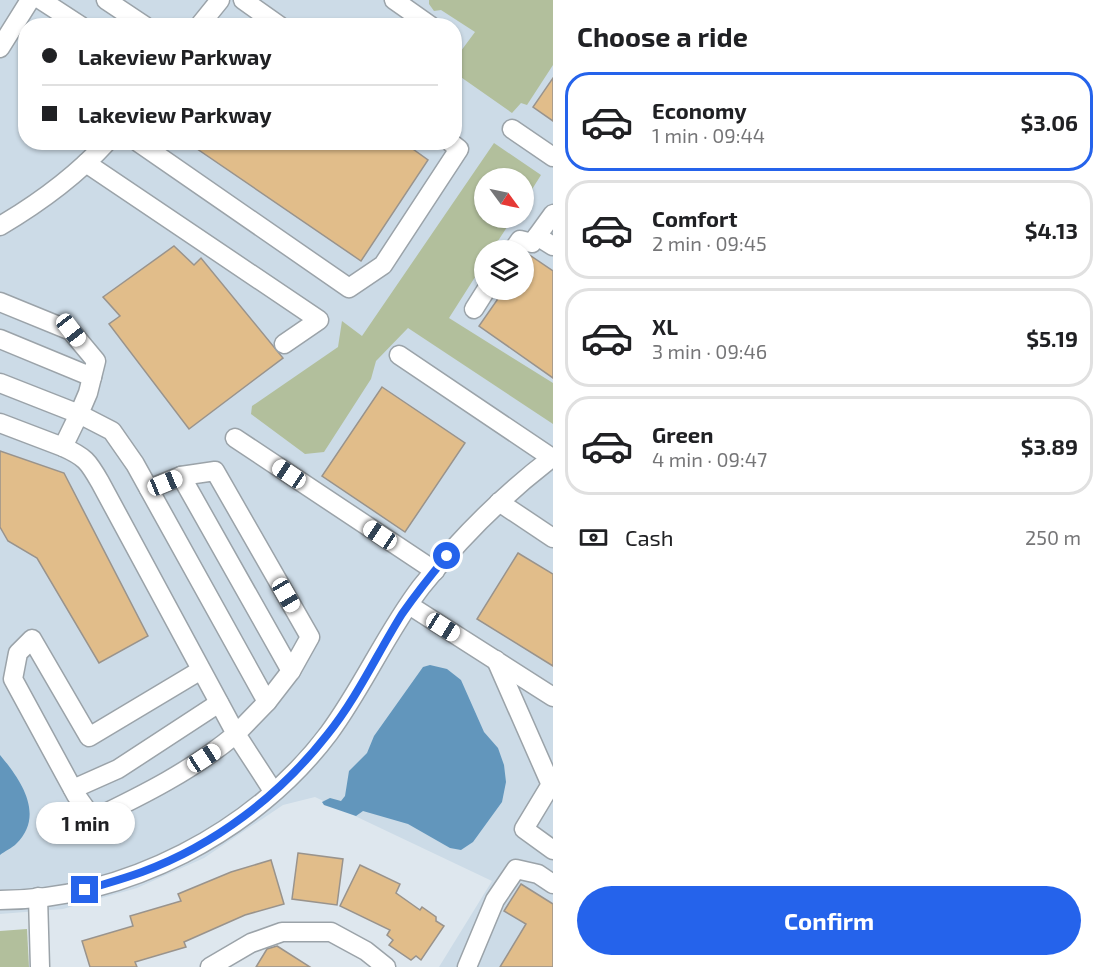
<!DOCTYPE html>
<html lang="en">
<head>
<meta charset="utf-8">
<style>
  body { margin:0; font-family:"Exo 2",sans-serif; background:#f6f6f6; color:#202124; height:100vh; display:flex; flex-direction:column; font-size:22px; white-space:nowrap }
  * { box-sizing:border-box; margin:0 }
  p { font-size:20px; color:#757577 }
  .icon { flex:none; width:33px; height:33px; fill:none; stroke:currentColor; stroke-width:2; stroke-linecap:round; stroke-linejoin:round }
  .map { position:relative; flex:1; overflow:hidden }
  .details { display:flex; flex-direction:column; background:#fff; width:552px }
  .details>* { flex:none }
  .guide { position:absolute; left:18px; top:18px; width:444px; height:132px; border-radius:24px; box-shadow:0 2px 4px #0004; display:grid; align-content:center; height:132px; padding:0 24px; background:#fff }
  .needle { width:39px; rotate:123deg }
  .buttons { position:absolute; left:474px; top:168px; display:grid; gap:12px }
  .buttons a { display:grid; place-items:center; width:60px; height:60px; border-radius:50%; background:#fff; box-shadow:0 2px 4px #0004; font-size:30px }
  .end { position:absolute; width:27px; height:27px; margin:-14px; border:8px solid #2563eb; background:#fff; box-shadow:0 0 0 3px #fff }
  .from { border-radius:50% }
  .bubble { position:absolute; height:42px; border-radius:21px; background:#fff; box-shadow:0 2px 4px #0004; font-size:20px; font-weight:700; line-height:42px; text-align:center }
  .car { position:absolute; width:18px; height:36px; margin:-18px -9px; border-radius:8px; box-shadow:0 0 4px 2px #0007; background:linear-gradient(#fff 24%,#345 0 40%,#fff 0 76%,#345 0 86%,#fff 0) }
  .guide b { display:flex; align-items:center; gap:21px; height:57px; font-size:22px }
  .guide b+b { border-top:2px solid #e0e0e0 }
  .guide i { width:15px; height:15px; background:#202124 }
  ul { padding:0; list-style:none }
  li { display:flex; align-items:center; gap:18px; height:99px; margin:0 12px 9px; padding:0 12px; border:3px solid #e0e0e0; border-radius:24px }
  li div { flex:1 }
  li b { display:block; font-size:22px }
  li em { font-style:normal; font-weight:700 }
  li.current { border-color:#2563eb }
  li>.icon { width:54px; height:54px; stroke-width:1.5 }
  h2 { padding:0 24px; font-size:27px; line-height:72px }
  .pay { display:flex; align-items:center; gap:15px; height:66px; padding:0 24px; font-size:22px }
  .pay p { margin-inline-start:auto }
  .button { display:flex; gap:12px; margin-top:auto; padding:12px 24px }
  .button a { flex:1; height:69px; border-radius:36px; background:#2563eb; color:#fff; font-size:24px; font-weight:700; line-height:69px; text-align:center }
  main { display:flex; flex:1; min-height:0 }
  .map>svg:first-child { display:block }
  .built { fill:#ccdbe7; fill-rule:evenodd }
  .green { fill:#b2bf9c }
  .water { fill:#6296bc }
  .building { fill:#e1bd8a; stroke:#99938c; stroke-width:1.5 }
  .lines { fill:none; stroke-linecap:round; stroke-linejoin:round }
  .minor-casing { stroke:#9ba3a9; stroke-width:21 }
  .minor { stroke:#fff; stroke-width:18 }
  .route { stroke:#2563eb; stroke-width:8 }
</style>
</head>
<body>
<main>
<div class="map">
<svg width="553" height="967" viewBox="0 0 553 967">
  <rect width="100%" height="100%" fill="#dee7ee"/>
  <path class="built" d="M0,0H553V967H439L492,881L315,797L283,805L204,858L137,888L63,909L0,914ZM26,26H454V142H26ZM484,178H524V218H484ZM484,250H524V290H484Z"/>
  <g class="green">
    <polygon points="429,0 553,0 553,65 527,105 521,103 512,113 455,73 455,59 475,32 441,10 434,11 429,4"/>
    <polygon points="494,143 541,175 524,202 524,178 484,178 484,218 513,218 492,250 484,250 484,263 449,318 553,383 553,424 408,328 376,361 371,379 324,452 305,454 251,414 252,406 338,347 342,321 362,336"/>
    <polygon points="27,929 29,967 0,967 0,931"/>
  </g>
  <g class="water">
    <polygon points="430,665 447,669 461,680 484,732 498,748 504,765 506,782 502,802 473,842 461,850 450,848 408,824 363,811 356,816 324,805 322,802 330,798 341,801 345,796 349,771 367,753 374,736 423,667"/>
    <path d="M0,755C20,779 46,815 16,844C12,848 5,851 0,855Z"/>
  </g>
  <g class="building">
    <polygon points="553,78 553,121 533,107"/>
    <polygon points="187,142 403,142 428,160 361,261"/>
    <polygon points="174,246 194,265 201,258 283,358 189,429 109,324 120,316 103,297"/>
    <polygon points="528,254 553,271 553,378 479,326 504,290 524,290 524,261"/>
    <polygon points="382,387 465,443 405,532 322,476"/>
    <polygon points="0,451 64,473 148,636 99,663 37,558 8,541 0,527"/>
    <polygon points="518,553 553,574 553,666 477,619"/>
    <polygon points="298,853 343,859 337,905 292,899"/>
    <polygon points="271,860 284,904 245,915 184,942 186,947 135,962 137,967 90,967 82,941 133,926 130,916 181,901 178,894 231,872"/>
    <polygon points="360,865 400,884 396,893 420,910 422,907 436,917 436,921 444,926 421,960 416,956 411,960 389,945 393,940 387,935 390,930 340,906"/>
    <polygon points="521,884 553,904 553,967 500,967 526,924 504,911"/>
    <polygon points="277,946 310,967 256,967 267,949"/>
  </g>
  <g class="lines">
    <g class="minor-casing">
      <g id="minor">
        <polyline points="41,0 81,26"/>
        <polyline points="106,0 145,26"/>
        <polyline points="243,0 280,26"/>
        <polyline points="394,0 431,26"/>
        <polyline points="199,26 220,0"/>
        <polyline points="0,48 30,0"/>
        <polyline points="512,129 553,157"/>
        <polyline points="138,142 349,288 383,265 459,149 450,142"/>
        <polyline points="86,163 319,320 284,344"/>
        <path d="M0,226C39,203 76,176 107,142"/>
        <polyline points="537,236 553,246"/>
        <polyline points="513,250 520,240 532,243 553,214"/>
        <polyline points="0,302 71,331 96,361 88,393 79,414 112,431 135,464 267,702 236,734 273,791"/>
        <polyline points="474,309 486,290"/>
        <polyline points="0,339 92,377"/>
        <polyline points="399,355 552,458"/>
        <polyline points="0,383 79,414 63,447 0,423"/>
        <polyline points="235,438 435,571"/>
        <path d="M63,447C85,457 88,461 100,482L236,734C193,770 143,795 93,819L76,795L13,679L18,653L32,639L89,737L201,670"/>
        <polyline points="181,476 291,671"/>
        <polyline points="149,489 181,476 215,471 310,637 291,671 267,702"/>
        <polyline points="499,502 553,538"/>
        <polyline points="409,605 553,697"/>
        <polyline points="496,660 551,785"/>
        <polyline points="553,781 524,829 553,850"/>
        <polyline points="73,789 118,769 219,703"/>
        <polyline points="38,897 40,967"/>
        <path d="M0,900C124,900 255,832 329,733C363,687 386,633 421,587C460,538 503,495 553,457"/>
        <polyline points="210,967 251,943 282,932 331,932 366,951 386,967"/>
        <polyline points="467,967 495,900 516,869 538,874 553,884"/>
      </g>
    </g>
    <use href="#minor" class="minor"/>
  </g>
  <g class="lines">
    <path class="route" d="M85,890C104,884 123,879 142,872C215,845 279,796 327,735C357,698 377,654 402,614C416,594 431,575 447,556"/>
  </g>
</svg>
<div class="buttons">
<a><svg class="needle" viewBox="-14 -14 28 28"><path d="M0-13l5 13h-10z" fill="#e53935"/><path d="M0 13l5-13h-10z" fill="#757577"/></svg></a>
<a><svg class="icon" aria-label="layers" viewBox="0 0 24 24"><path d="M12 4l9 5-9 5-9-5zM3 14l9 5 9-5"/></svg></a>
</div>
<i class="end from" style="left:447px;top:556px"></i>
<i class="end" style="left:85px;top:890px"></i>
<div class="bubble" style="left:36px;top:802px;width:99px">1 min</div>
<i class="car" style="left:71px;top:330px;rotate:142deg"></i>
<i class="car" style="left:289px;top:474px;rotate:304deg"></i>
<i class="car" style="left:165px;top:483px;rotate:68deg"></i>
<i class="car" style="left:380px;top:535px;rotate:304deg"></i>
<i class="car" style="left:286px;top:595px;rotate:150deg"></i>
<i class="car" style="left:443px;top:627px;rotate:122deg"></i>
<i class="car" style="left:204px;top:758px;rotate:57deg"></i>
<div class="guide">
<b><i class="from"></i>Lakeview Parkway</b>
<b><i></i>Lakeview Parkway</b>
</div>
</div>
<section class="details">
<h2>Choose a ride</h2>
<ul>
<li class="current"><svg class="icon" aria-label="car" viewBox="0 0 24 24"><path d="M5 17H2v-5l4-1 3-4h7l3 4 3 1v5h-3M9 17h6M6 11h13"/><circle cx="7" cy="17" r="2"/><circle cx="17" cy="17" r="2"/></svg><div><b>Economy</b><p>1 min · 09:44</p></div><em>$3.06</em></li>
<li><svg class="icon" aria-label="car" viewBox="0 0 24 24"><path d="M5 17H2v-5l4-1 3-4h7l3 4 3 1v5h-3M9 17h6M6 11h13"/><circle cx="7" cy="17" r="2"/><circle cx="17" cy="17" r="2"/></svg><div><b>Comfort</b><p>2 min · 09:45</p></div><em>$4.13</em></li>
<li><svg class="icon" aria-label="car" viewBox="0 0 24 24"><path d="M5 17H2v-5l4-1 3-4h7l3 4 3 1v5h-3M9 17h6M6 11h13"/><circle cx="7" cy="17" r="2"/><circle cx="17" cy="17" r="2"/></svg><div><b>XL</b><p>3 min · 09:46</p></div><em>$5.19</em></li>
<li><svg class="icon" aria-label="car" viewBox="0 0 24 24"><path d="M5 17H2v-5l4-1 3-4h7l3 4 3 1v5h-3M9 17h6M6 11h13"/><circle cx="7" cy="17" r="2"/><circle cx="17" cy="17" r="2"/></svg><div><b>Green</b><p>4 min · 09:47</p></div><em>$3.89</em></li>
</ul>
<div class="pay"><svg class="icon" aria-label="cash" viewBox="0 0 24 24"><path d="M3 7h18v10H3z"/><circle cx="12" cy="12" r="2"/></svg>Cash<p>250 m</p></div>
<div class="button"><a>Confirm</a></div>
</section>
</main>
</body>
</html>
